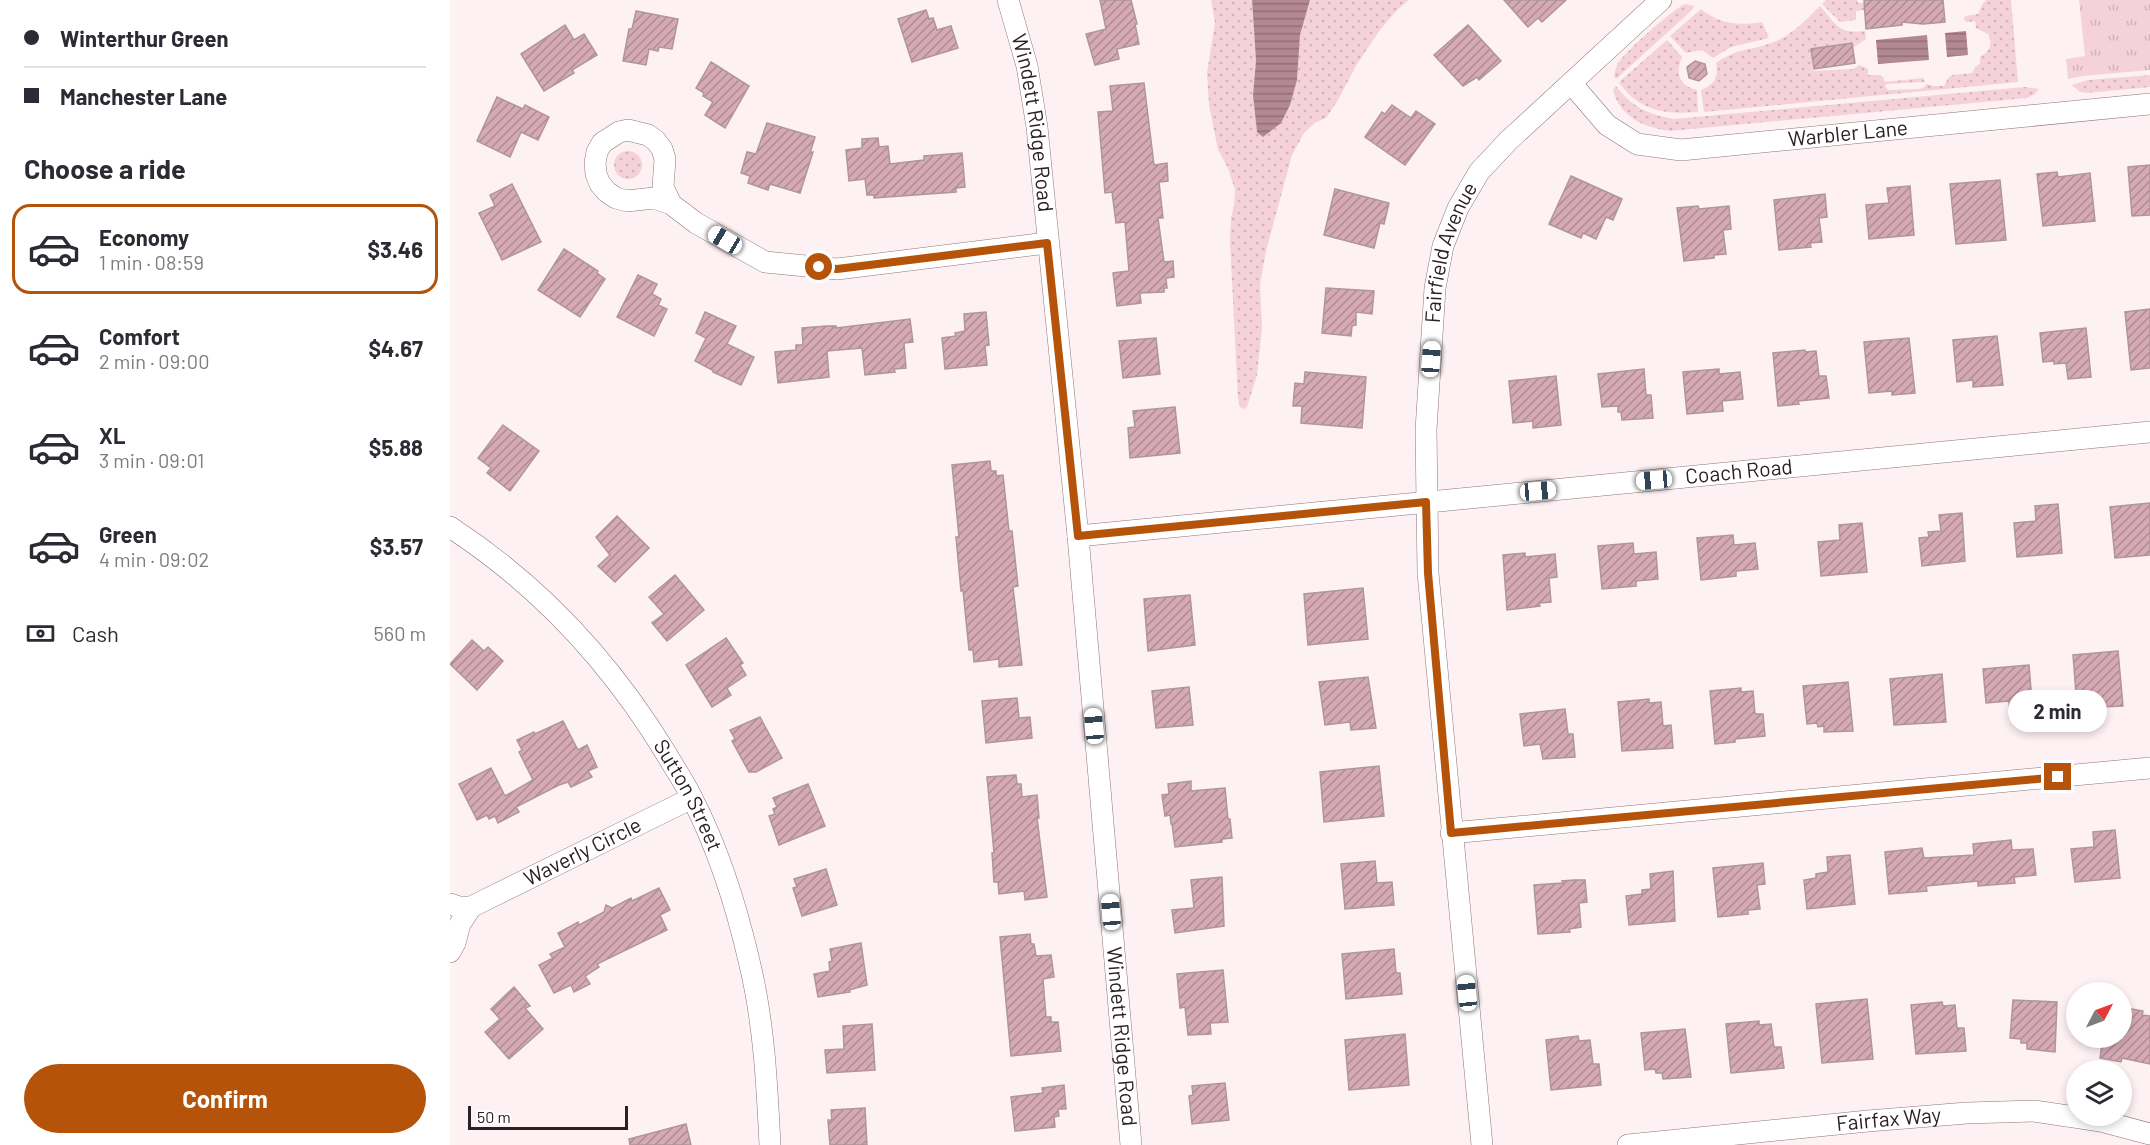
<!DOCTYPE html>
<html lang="en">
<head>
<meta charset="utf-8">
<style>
  body { margin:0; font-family:Barlow,sans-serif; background:#f2f2f3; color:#2b2b33; height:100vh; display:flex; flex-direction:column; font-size:22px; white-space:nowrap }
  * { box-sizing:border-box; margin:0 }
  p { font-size:20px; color:#7c7c81 }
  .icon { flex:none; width:33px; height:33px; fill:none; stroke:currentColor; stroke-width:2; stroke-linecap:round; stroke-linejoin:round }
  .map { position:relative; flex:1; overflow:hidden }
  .panel { display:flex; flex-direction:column; background:#fff; width:450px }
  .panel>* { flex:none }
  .banner { display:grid; align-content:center; height:132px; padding:0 24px; background:#fff }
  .needle { width:39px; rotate:49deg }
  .fabs { position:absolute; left:1616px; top:982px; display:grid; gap:12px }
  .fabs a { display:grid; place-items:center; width:66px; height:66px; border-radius:50%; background:#fff; box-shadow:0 3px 9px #0003; font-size:30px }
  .scale { position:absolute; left:18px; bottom:15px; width:160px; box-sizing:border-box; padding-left:6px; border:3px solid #2b2124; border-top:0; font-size:16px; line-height:21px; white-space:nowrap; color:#2b2124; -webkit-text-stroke:4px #fff; paint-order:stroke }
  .end { position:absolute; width:27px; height:27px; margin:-14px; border:8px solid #b45309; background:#fff; box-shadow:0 0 0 3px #fff }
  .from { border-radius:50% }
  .bubble { position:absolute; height:42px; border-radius:21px; background:#fff; box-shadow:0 3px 9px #0003; font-size:20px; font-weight:700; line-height:42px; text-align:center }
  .car { position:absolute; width:18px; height:36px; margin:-18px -9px; border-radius:8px; box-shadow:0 0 4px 2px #0007; background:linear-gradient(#fff 24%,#345 0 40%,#fff 0 76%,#345 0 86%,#fff 0) }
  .banner b { display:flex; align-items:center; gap:21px; height:57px; font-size:22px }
  .banner b+b { border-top:2px solid #e1e1e2 }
  .banner i { width:15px; height:15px; background:#2b2b33 }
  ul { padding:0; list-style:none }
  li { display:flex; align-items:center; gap:18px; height:90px; margin:0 12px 9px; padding:0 12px; border:3px solid transparent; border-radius:18px }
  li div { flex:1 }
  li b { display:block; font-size:22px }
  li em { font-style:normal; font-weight:700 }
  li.current { border-color:#b45309 }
  li>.icon { width:54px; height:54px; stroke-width:1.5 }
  h2 { padding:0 24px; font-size:27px; line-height:72px }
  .pay { display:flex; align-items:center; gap:15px; height:66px; padding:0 24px; font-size:22px }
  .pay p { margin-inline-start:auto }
  .action { display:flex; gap:12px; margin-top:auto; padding:12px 24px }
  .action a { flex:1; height:69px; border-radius:36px; background:#b45309; color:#fff; font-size:24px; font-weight:700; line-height:69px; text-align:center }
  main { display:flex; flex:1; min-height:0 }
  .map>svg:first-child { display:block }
  .grass { fill:url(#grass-dots) }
  .park { fill:url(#park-tufts) }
  .water { fill:url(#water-rules) }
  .building { fill:url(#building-hatch); stroke:#af959c; stroke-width:1.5 }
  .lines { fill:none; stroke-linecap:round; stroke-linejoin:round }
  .street-casing { stroke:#8e757b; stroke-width:22 }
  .street { stroke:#fff; stroke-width:21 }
  .route { stroke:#b45309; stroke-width:8 }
  .labels { text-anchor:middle; stroke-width:4.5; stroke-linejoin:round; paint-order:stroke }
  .street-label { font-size:21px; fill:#2b2124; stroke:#fff }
</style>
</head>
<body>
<main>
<section class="panel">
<div class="banner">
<b><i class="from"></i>Winterthur Green</b>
<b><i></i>Manchester Lane</b>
</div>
<h2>Choose a ride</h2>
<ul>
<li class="current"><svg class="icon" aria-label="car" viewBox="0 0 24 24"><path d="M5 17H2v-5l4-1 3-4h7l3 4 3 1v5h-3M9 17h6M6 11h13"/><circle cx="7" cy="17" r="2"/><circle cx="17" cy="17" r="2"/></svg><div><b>Economy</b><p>1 min · 08:59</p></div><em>$3.46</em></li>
<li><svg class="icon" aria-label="car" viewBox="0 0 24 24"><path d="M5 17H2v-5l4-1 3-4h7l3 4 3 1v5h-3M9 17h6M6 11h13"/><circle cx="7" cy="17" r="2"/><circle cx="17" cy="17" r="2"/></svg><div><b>Comfort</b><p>2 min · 09:00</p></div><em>$4.67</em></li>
<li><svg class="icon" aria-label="car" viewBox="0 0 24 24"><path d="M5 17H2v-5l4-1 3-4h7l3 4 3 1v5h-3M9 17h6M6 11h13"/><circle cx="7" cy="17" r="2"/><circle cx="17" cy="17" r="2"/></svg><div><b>XL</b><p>3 min · 09:01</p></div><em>$5.88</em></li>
<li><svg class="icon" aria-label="car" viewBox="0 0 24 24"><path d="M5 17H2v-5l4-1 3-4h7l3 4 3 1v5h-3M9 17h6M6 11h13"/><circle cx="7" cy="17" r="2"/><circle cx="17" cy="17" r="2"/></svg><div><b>Green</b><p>4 min · 09:02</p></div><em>$3.57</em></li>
</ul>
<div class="pay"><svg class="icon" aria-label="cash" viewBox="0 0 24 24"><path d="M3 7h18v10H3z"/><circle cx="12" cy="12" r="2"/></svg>Cash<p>560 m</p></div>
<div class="action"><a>Confirm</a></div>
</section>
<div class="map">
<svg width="1700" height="1145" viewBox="0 0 1700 1145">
  <defs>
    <pattern id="grass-dots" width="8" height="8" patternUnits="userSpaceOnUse" patternTransform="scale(1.5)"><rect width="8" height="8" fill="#f5d1da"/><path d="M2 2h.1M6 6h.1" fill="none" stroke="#d2b3bb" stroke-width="1.8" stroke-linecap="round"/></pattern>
    <pattern id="park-tufts" width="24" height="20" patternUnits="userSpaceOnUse" patternTransform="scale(1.5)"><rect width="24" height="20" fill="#f5d1da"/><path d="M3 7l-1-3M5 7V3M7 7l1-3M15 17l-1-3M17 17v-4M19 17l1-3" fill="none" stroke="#d2b3bb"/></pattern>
    <pattern id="water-rules" width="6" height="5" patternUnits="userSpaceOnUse" patternTransform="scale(1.5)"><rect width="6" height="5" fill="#b28893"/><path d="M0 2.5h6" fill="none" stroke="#916f78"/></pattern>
    <pattern id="building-hatch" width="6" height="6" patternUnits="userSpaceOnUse" patternTransform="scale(1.5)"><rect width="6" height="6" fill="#d6aab5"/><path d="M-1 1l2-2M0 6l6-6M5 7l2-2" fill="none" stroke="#ae8a93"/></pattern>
  </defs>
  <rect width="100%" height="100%" fill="#fdf1f4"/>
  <g class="grass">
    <polygon points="761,0 802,0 806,61 804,95 807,132 847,80 850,35 860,0 959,0 947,10 930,30 907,64 888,100 876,118 866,122 854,133 842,155 816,251 810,284 812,328 807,375 797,407 794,409 790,407 788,398 780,242 781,218 784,206 785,190 778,168 768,150 759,105 757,73 765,23"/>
    <polygon points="1376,0 1407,0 1408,3 1414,3 1414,10 1406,11 1406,20 1390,22 1372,4"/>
    <path d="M1536,0H1561L1568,82L1254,112L1251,90C1264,85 1269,76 1266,63C1289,47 1301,51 1324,42C1343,34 1356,20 1370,6C1387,25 1388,34 1415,31L1416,40C1410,41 1408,46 1403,47L1402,43L1361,49L1363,71L1403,69L1409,65L1418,69V75H1429L1433,77L1435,82L1473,78L1475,82L1437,84L1435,86L1438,90L1469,89L1473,88L1477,84L1483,86H1494L1499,77L1503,75L1522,73L1525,67L1530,64V57C1540,51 1543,44 1538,34L1526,28L1525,21L1517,22L1514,20L1515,16L1528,14L1532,5Z"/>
    <path d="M1235,4L1245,6L1240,12L1166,79L1164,76C1165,72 1166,67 1168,63C1177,50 1222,10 1235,4Z"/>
    <path d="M1251,9C1270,24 1288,26 1312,22L1319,38L1281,47L1263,58L1252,50L1236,53L1220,36Z"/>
    <path d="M1217,40L1232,57C1225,73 1229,86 1247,90L1248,112C1217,115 1188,111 1169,82Z"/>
    <polygon points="1700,75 1700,87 1637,93 1630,92 1622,85 1638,80"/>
    <path d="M1166,86C1181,107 1200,115 1224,119L1575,87L1589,89L1585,94L1577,98L1220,131C1193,127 1170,117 1163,90Z"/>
    <circle cx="178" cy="165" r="14"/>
  </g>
  <polygon class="park" points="1629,0 1700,0 1700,70 1633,76 1618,79 1616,59 1635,56"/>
  <g class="water">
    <polygon points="802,0 860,0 850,35 847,80 840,105 831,123 813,137 807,132 803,95 806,61"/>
    <polygon points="1516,31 1518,55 1497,57 1495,33"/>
    <polygon points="1477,35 1479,60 1428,64 1426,40"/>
  </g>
  <g class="building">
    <polygon points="650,0 681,0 687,24 685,24 689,44 667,49 669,59 645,65 636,34 656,29"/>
    <polygon points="1054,0 1116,0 1092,22 1088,18 1078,27"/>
    <polygon points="1414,0 1493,0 1495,22 1473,24 1452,22 1452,25 1416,29"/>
    <polygon points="476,10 479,19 483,18 487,30 501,26 508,48 462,62 448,19"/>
    <polygon points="186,11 228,19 222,49 209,47 208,51 199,49 196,65 173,61 179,29 182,29"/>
    <polygon points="115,25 124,40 134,34 147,55 122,70 124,73 94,91 71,54"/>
    <polygon points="1018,25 1051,61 1029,80 1027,77 1013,86 984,55"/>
    <polygon points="1402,43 1405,63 1364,69 1361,49"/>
    <polygon points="1245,61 1255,64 1257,74 1249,81 1239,78 1237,67"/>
    <polygon points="261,62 299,86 275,128 255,115 263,102 253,96 254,93 246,88"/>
    <polygon points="694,83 704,165 717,163 718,181 709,182 713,218 708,218 714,262 723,261 724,277 716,278 717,288 714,288 714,292 690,293 691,303 667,306 663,273 679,271 675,222 666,223 662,192 655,193 648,112 663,111 660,86"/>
    <polygon points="47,97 73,109 75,105 99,117 88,140 71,132 60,157 27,141"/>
    <polygon points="942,105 961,118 966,111 985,124 955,165 915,137 932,112 935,114"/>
    <polygon points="317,123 365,137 360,153 363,152 350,193 320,184 318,190 298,183 300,176 291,173 297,152 306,154"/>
    <polygon points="428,138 429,147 438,146 440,164 474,160 474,156 512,153 515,187 506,188 506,192 424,198 424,195 417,195 415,179 399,181 396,150 412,148 412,139"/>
    <polygon points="1700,165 1700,215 1682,216 1678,167"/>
    <polygon points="1607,172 1608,177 1640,173 1645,221 1593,226 1587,174"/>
    <polygon points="1121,176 1172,199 1163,220 1156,217 1146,239 1133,233 1131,238 1099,224"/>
    <polygon points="1550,180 1556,240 1506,244 1500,184"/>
    <polygon points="62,184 91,242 52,260 29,213 45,206 40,195"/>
    <polygon points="1460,186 1464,235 1419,239 1416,205 1439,203 1437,188"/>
    <polygon points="885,189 939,203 934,224 930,223 924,248 874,235"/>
    <polygon points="1375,194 1377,217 1369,218 1372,242 1360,243 1361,247 1329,250 1324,200"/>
    <polygon points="1248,206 1249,209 1279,206 1281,229 1273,230 1276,254 1264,255 1264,258 1234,261 1227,208"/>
    <polygon points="114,249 148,271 147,273 155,279 130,317 88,290"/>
    <polygon points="188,275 207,284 202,294 211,299 208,305 217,309 204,336 167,317"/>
    <polygon points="876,288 924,291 922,314 906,312 906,325 902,326 901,336 872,333"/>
    <polygon points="1700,309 1700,368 1681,370 1675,312"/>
    <polygon points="255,312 286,326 277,344 304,357 291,385 263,372 264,371 245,361 256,338 246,333"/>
    <polygon points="536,312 539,345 535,346 537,365 495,369 492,338 506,336 505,333 515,331 514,314"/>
    <polygon points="460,319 463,342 454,343 456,368 444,369 445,372 415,375 412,348 377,351 379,377 328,383 325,352 346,350 346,345 353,345 352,328 377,326 386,326 386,328"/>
    <polygon points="1636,328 1641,377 1618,379 1616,363 1604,364 1604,361 1593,362 1590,333"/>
    <polygon points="1547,336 1553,385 1523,387 1523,380 1507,382 1503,340"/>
    <polygon points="706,338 710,374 673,378 669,341"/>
    <polygon points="1459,338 1465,393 1442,395 1442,391 1419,393 1414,342"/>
    <polygon points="1355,350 1355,352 1366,351 1369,376 1376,376 1379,398 1348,401 1349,404 1328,406 1323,353"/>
    <polygon points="1194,369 1196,395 1201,395 1203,418 1172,420 1171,412 1168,412 1168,406 1152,407 1148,374"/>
    <polygon points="1269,369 1269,374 1290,372 1293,399 1272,401 1273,411 1237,414 1233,372"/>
    <polygon points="855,372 916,377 912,428 851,423 852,406 843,406 845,383 854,384"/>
    <polygon points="1106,376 1111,425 1083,428 1083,421 1063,423 1059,381"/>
    <polygon points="725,407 730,453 680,458 678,428 685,427 683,411"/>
    <polygon points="53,425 89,451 60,491 37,473 41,468 28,458"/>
    <polygon points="540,461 541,471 546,471 546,476 553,475 559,531 562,531 568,586 563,587 572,665 549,667 549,659 524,662 523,650 519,650 513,590 511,591 506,537 509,537 502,465"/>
    <polygon points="1700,503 1700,555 1665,558 1660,507"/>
    <polygon points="1608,504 1612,553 1567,557 1564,523 1586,521 1585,506"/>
    <polygon points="1512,513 1515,561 1472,566 1469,538 1479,537 1478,532 1491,531 1489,515"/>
    <polygon points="167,516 199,548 165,582 148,566 160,555 146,537"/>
    <polygon points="1412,523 1417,572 1371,576 1368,542 1390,540 1389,525"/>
    <polygon points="1283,535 1284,545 1305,543 1308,569 1286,571 1286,576 1251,580 1247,538"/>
    <polygon points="1183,543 1184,554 1206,552 1208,579 1186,581 1186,586 1152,589 1148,546"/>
    <polygon points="1075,553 1075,557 1105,554 1107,577 1099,578 1101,602 1089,603 1090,606 1057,610 1053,555"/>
    <polygon points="225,575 254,610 217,641 202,623 214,614 199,597"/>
    <polygon points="913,588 918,639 858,645 854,594"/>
    <polygon points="740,595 745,645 698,651 694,599"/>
    <polygon points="276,638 293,663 290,665 296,675 277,688 281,695 262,707 236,665"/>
    <polygon points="22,640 34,651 38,647 53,661 27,690 0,664"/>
    <polygon points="1668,651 1673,706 1651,707 1651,704 1627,706 1623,655"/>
    <polygon points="1579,665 1583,714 1560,716 1559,701 1536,703 1533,669"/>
    <polygon points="1492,674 1496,722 1444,725 1440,679"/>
    <polygon points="918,677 926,728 901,730 900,722 875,725 869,682"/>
    <polygon points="1398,682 1403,731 1374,732 1374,726 1368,727 1367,723 1357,724 1353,686"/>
    <polygon points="739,687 743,725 706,728 702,691"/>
    <polygon points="1291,688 1291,692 1303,691 1305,714 1313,714 1315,736 1285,739 1285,742 1265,744 1260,691"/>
    <polygon points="567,698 569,718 580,717 582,738 536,743 532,701"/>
    <polygon points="1199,699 1199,703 1211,702 1213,726 1221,725 1223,748 1172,751 1168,702"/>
    <polygon points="1115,709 1118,734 1123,734 1125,757 1093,759 1090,744 1074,746 1070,714"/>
    <polygon points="310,717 332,758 306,772 299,772 282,741 285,739 280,730"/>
    <polygon points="113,721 128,750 137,745 147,767 138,771 142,777 121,787 118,782 109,785 66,807 69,812 48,823 45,816 39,819 37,815 27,820 9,784 41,768 55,796 83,780 69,752 72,750 67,740 84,732 85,734"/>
    <polygon points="929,766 934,816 874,822 870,772"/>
    <polygon points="566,775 567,784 571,784 572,797 587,795 589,818 587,818 597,897 575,900 574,891 549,894 548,882 544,882 542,853 544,853 537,777"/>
    <polygon points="741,781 741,791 775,788 778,819 780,819 782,838 772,839 772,842 725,847 722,824 721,824 720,815 715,816 712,795 719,794 718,784"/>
    <polygon points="358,784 375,826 329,845 319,816 325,814 323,809 327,807 323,798"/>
    <polygon points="1665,830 1670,878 1625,882 1621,849 1644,847 1643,832"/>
    <polygon points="1561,840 1562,850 1583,849 1586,875 1564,877 1565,883 1528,886 1528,881 1476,886 1477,891 1439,894 1435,852 1472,848 1474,858 1524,855 1523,844"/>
    <polygon points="1400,855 1405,904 1357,909 1354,880 1366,878 1366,874 1378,872 1377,857"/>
    <polygon points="925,861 927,883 942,882 944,905 895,909 891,864"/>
    <polygon points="1313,863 1315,884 1307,885 1310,909 1298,910 1298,914 1268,917 1263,868"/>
    <polygon points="376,869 387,905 352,916 343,888 347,887 344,879"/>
    <polygon points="1223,871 1225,921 1179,925 1176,896 1192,894 1192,890 1201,889 1200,874"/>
    <polygon points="772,877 774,926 725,933 722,910 744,908 741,880"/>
    <polygon points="1124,880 1135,880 1137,902 1129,903 1131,927 1119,929 1120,932 1088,934 1084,885 1113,883 1112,881"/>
    <polygon points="209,888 220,910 210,915 217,930 147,964 149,967 135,976 140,984 124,992 121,985 104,993 89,965 103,958 100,954 115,947 108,933 128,922 129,925 154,912 156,905 162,908 181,898 182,901"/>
    <polygon points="580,934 581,944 584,944 586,956 601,955 604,977 593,979 596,1017 601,1017 601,1022 608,1022 611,1051 561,1056 550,937"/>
    <polygon points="411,943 417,985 399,990 400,992 368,997 364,974 380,971 379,962 382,961 380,949"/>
    <polygon points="944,949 946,973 950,973 952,994 896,999 892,954"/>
    <polygon points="773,970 778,1022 760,1023 761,1034 738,1035 735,1007 730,1008 727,974"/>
    <polygon points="64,987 80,1006 75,1008 93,1029 59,1059 35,1032 50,1019 41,1009"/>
    <polygon points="1417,999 1423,1059 1372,1063 1366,1004"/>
    <polygon points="1563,1000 1607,1002 1605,1052 1577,1049 1577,1043 1571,1043 1571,1039 1560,1038"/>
    <polygon points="1492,1002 1493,1006 1505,1005 1507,1028 1514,1028 1516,1051 1466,1054 1461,1005"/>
    <polygon points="1671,1007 1693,1011 1692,1015 1700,1016 1700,1064 1672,1058 1671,1062 1650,1058 1653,1038 1671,1038"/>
    <polygon points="1309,1021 1309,1025 1321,1024 1324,1047 1331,1047 1334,1068 1281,1073 1276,1024"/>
    <polygon points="422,1024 425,1070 377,1073 375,1050 394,1049 393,1026"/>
    <polygon points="1235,1029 1241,1077 1213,1079 1212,1073 1206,1073 1205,1069 1195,1070 1191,1033"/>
    <polygon points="955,1034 959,1085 899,1090 895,1040"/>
    <polygon points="1128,1036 1129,1041 1140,1040 1143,1064 1149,1064 1151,1085 1101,1090 1096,1040"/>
    <polygon points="775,1083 779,1120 742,1124 739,1096 743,1095 742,1086"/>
    <polygon points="614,1085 616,1109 608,1109 609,1116 604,1117 605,1127 565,1131 561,1097 593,1093 592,1088"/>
    <polygon points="415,1108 417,1145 380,1145 378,1120 382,1120 381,1110"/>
    <polygon points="236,1124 241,1145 180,1145 179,1139"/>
  </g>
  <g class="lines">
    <g class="street-casing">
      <g id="street">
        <path id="s1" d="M558,0L577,66L587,127L628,536L681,1145"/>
        <path id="s2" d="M1121,83L1157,125L1187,144L1231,150L1700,104"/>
        <polyline points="221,204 213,187 215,159 212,149 206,141 198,135 178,130 169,132 152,143 147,152 145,163 146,174 150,184 157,192 166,198 177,201 204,198 221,204 246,223 315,262 387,269 597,243"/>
        <path id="s3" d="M0,527C89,585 162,664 217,755C225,769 235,783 242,798C269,850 287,908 300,965C314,1024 317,1084 320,1145"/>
        <path id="s4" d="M628,536L1700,432"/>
        <polyline points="1001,833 1700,768"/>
        <path id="s5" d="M0,904L9,907H21L242,798"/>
        <polyline points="0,952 5,943 10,924 21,907"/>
        <path id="s6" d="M1032,1145L978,573L976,430L985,288L993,246L1008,208L1029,172L1058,141L1211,0"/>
        <path id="s7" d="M1178,1145L1418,1121L1517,1113L1584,1111L1651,1121L1700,1134"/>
      </g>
    </g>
    <use href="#street" class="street"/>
  </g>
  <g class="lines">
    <polyline class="route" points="369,267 387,269 597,243 628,536 976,502 978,573 1001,833 1608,777"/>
  </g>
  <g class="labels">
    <g class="street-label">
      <text dy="7" stroke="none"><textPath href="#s1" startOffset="126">Windett Ridge Road</textPath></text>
      <text dy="7" stroke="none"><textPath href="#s2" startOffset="303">Warbler Lane</textPath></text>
      <text dy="7" stroke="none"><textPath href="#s6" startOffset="898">Fairfield Avenue</textPath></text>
      <text dy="7" stroke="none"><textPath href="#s4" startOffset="664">Coach Road</textPath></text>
      <text dy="7" stroke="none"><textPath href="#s3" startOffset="363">Sutton Street</textPath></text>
      <text dy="7" stroke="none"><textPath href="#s5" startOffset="146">Waverly Circle</textPath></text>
      <text dy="7" stroke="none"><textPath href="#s1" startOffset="1044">Windett Ridge Road</textPath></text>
      <text dy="7" stroke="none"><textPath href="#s7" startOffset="262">Fairfax Way</textPath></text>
    </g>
  </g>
</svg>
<div class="fabs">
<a><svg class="needle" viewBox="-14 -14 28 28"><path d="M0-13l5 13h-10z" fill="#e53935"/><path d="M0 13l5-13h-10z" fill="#7c7c81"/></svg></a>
<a><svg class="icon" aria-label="layers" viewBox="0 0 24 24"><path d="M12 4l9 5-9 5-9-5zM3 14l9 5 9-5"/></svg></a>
</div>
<div class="scale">50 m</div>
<i class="end from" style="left:369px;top:267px"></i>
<i class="end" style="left:1608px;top:777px"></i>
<div class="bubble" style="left:1558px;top:690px;width:99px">2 min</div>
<i class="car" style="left:275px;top:240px;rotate:301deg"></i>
<i class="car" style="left:981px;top:359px;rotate:4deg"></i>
<i class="car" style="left:1204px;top:480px;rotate:265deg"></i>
<i class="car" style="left:1088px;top:491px;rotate:85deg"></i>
<i class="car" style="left:644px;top:726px;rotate:355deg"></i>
<i class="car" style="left:661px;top:912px;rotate:355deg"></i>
<i class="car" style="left:1017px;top:993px;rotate:354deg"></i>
</div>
</main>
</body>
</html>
